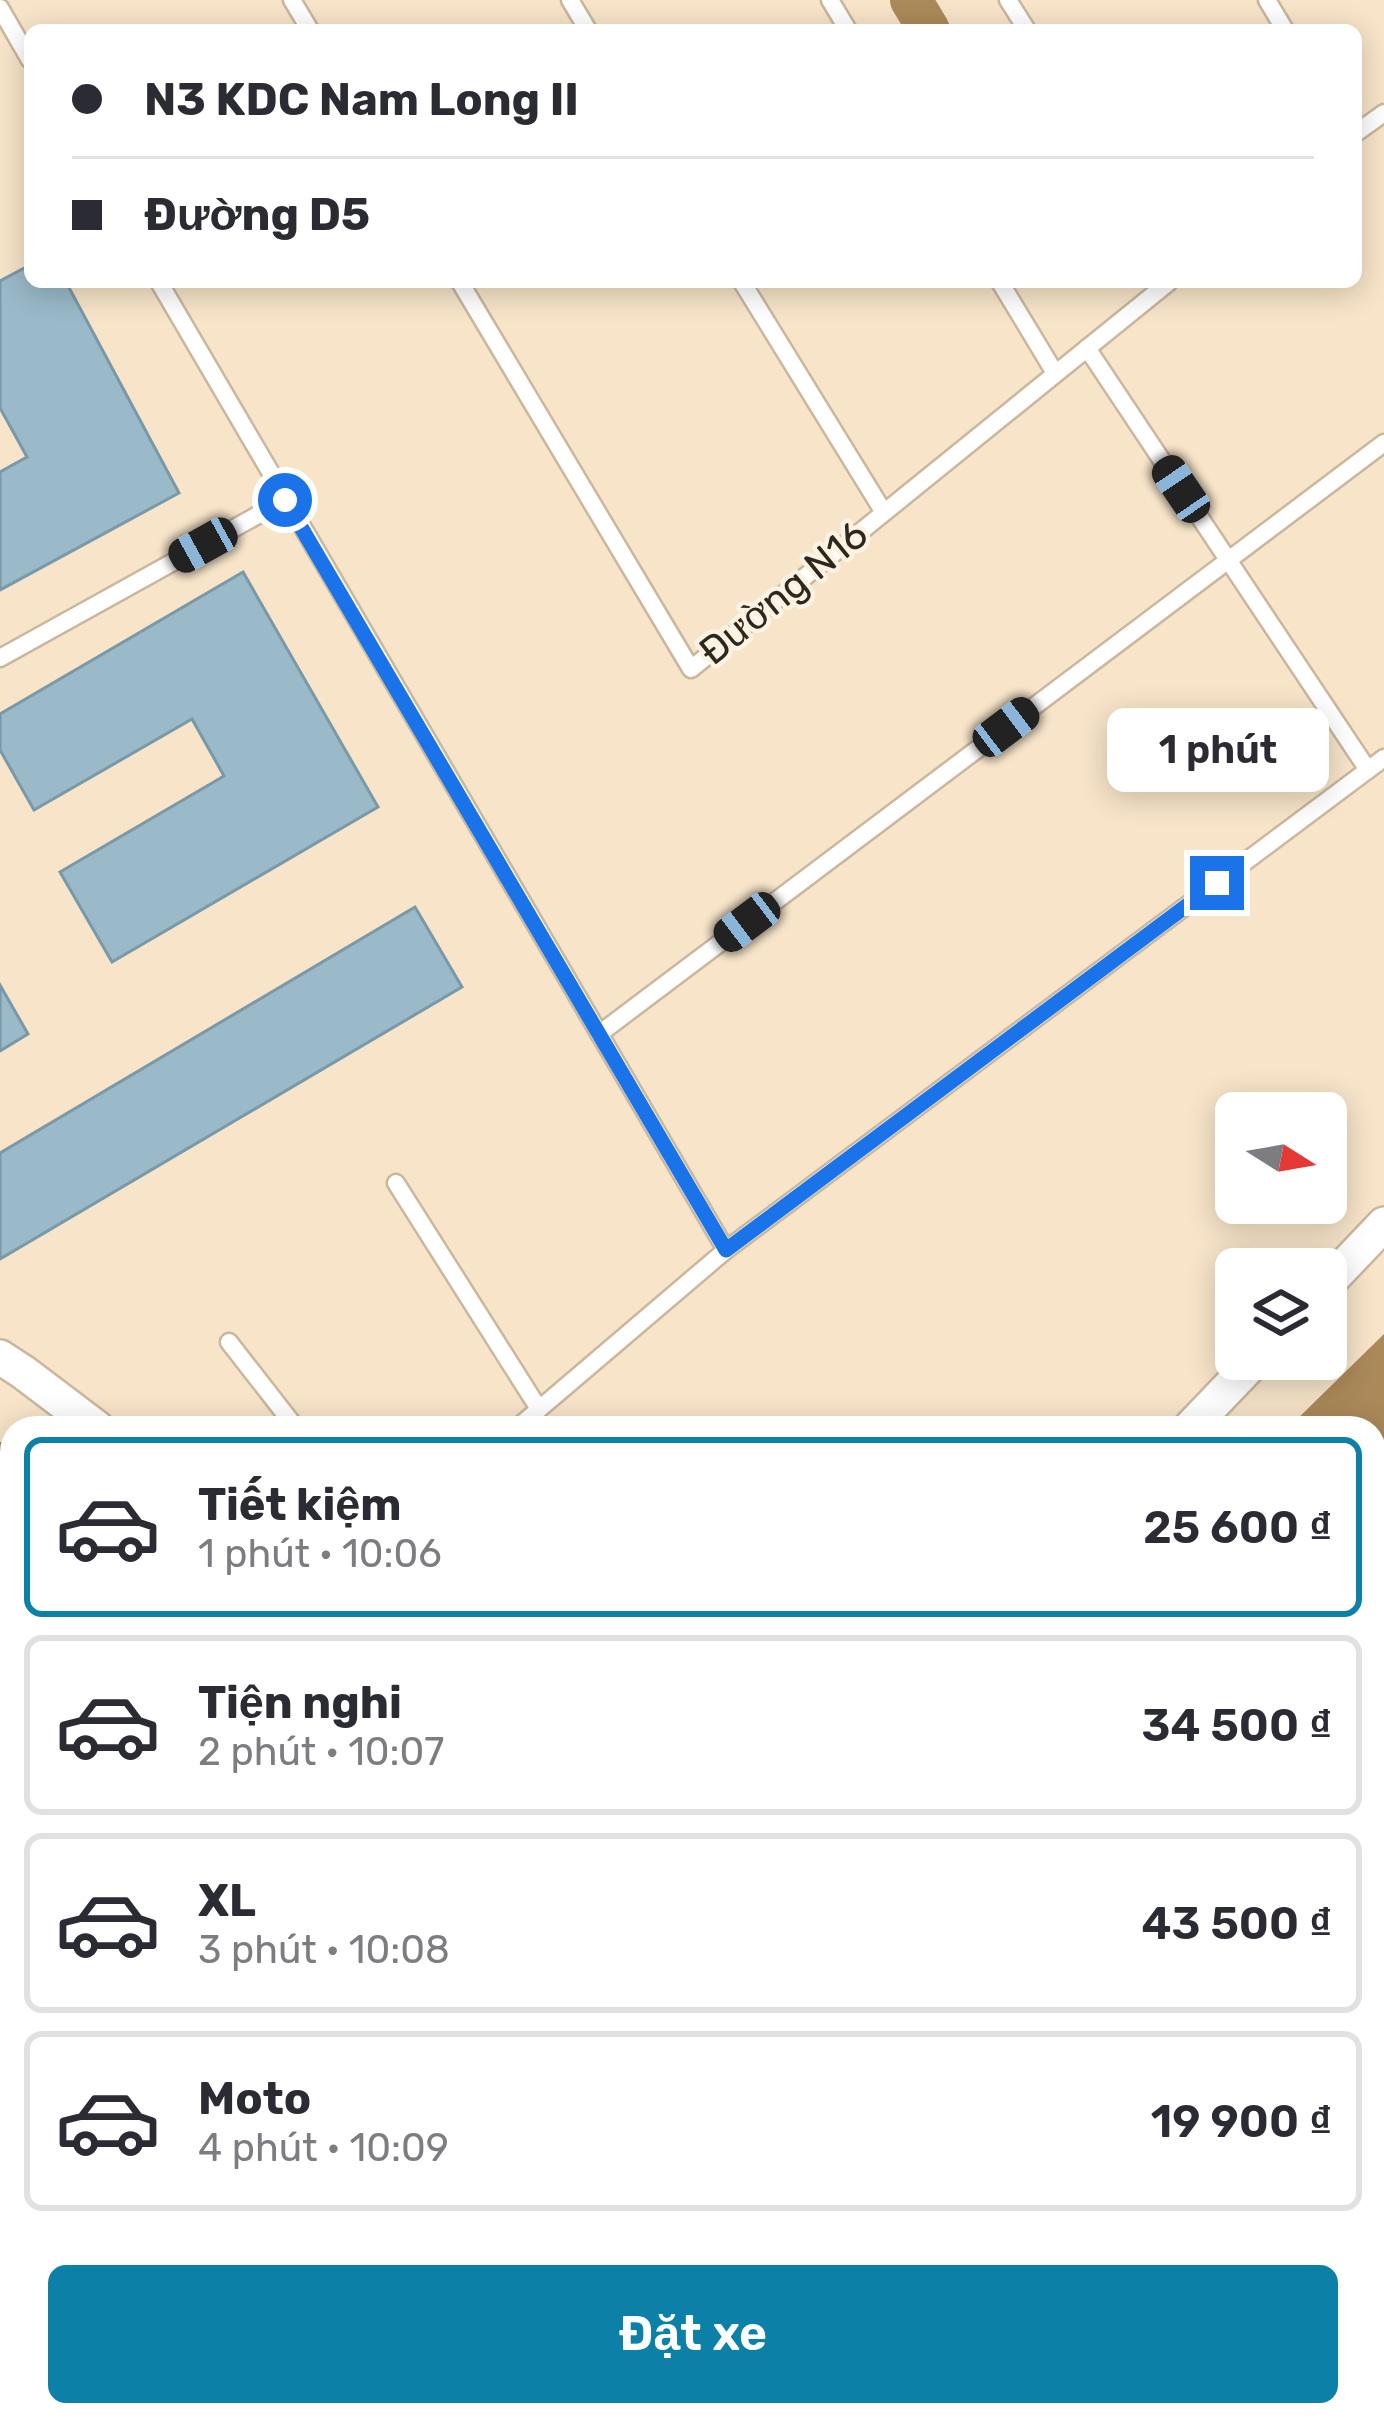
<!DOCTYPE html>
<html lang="vi">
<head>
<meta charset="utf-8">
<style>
  body { margin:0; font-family:Rubik,sans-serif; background:#f2f2f3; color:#2b2b33; height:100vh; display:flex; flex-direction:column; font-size:45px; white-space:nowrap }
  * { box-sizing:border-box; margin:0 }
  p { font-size:39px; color:#7c7c81 }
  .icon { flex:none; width:66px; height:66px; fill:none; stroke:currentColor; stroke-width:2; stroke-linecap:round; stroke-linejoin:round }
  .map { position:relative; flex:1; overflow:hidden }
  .sheet { position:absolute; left:0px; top:1416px; width:1386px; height:1011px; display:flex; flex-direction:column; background:#fff; border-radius:36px 36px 0 0; box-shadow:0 6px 30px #0003 }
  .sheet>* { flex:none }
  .guide { position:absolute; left:24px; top:24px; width:1338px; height:264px; border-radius:18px; box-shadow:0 6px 30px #0003; display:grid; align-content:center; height:264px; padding:0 48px; background:#fff }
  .needle { width:78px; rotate:101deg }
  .controls { position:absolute; left:1215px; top:1092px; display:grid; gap:24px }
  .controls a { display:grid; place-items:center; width:132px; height:132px; border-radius:18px; background:#fff; box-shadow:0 6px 30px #0003; font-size:60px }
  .end { position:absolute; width:54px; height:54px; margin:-27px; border:15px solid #1a73e8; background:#fff; box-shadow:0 0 0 6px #fff }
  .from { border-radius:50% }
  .bubble { position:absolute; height:84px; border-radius:18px; background:#fff; box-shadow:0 6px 30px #0003; font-size:39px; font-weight:600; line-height:84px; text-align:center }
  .car { position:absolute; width:36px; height:72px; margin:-36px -18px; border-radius:15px; box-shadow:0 0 9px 3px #0007; background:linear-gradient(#222 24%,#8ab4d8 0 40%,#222 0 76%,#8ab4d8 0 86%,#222 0) }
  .guide b { display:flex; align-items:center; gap:42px; height:114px; font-size:45px }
  .guide b+b { border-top:3px solid #e1e1e2 }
  .guide i { width:30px; height:30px; background:#2b2b33 }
  ul { padding:21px 0 0; list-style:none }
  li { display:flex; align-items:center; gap:36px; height:180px; margin:0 24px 18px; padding:0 24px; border:6px solid #e1e1e2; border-radius:18px }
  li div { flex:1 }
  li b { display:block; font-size:45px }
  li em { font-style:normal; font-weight:600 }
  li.on { border-color:#0d80a7 }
  li>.icon { width:108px; height:108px; stroke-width:1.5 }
  .button { display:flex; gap:24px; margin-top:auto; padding:24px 48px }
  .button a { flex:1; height:138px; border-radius:18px; background:#0d80a7; color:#fff; font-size:48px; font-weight:600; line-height:138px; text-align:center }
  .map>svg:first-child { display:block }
  .water { fill:#ab8959 }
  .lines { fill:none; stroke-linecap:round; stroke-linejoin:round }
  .stream { stroke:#ab8959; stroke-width:12 }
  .canal { stroke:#ab8959; stroke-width:42 }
  .building { fill:#9ab9c9; stroke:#7a99a8; stroke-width:3 }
  .lane-casing { stroke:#c9b79e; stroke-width:21 }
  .street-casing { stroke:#c9b79e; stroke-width:38 }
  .lane { stroke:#fff; stroke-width:16 }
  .street { stroke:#fff; stroke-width:33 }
  .route { stroke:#1a73e8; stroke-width:15 }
  .labels { text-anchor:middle; stroke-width:9; stroke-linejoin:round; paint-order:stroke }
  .street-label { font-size:39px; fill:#2e271d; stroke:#fef2e2 }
</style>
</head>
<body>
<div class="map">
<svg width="1384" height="2425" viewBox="0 0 1384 2425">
  <rect width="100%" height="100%" fill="#f7e4c9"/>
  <g class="water">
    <polygon points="1384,1334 1384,1519 1374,1528 1374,1428 1288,1428"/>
    <polygon points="12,2304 12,2415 173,2415 159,2425 0,2425 0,2313"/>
  </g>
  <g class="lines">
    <polyline class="stream" points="1109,2415 1116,2425"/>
    <g class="canal">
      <polyline points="911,0 929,30"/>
      <polyline points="0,1463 12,1476"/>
    </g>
  </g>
  <g class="building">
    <polygon points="30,265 30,282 66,282 179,493 0,590 0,472 27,457 0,408 0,281"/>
    <polygon points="243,572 378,807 112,962 60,872 224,776 192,719 34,810 0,750 0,714"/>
    <polygon points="415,907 462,987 0,1259 0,1153"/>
    <polygon points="0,985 28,1034 0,1051"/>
    <polygon points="1374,1687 1384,1693 1384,1774 1374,1765"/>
    <polygon points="12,2027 12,2102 0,2084 0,2035"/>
    <polygon points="284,2415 480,2415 481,2416 468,2425 270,2425"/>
  </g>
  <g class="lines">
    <g class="lane-casing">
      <g id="lane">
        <polyline points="292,0 310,30"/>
        <polyline points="570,0 588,30"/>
        <polyline points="830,0 848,30"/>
        <polyline points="1008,0 1027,30"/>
        <polyline points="1267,0 1285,30"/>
        <polyline points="0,8 30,60"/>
        <polyline points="1356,133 1384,113"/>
        <polyline points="159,282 726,1250 517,1428"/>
        <polyline points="460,282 691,669 1169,282"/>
        <polyline points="742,282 883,511"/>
        <polyline points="1000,282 1055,373"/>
        <polyline points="1087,348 1368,770"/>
        <polyline points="0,658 285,500"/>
        <polyline points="599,1034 1384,443"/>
        <polyline points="396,1183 539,1409"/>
        <polyline points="726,1250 1384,758"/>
        <polyline points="229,1342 296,1428"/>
        <polyline points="0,1586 12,1598"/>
      </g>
    </g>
    <g class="street-casing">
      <g id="street">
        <polyline points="1326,1285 1384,1224"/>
        <polyline points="0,1357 23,1372 97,1428"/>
        <polyline points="1190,1428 1256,1359"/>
        <polyline points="1374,1560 1384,1551"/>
        <polyline points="0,2248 12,2237"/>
        <polyline points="1258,2415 1266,2425"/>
        <polyline points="216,2425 229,2415"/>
      </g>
    </g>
    <use href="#lane" class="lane"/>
    <use href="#street" class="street"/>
  </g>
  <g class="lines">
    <polyline class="route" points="285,500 726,1250 1217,883"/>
  </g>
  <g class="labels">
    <g class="street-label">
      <text transform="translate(783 592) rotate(-39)" y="14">Đường N16</text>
    </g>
  </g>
</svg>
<div class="controls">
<a><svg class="needle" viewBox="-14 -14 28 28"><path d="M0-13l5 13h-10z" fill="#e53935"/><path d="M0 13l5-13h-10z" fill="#7c7c81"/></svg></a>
<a><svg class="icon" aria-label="layers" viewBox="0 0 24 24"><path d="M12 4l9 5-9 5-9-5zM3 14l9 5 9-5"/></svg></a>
</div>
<i class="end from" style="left:285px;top:500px"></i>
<i class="end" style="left:1217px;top:883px"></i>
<div class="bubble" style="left:1107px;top:708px;width:222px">1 phút</div>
<i class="car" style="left:1181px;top:489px;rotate:326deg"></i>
<i class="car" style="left:203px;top:545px;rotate:241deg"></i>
<i class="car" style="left:1006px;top:727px;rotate:53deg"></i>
<i class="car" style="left:747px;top:922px;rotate:233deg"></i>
<div class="guide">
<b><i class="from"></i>N3 KDC Nam Long II</b>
<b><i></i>Đường D5</b>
</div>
<section class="sheet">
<ul>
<li class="on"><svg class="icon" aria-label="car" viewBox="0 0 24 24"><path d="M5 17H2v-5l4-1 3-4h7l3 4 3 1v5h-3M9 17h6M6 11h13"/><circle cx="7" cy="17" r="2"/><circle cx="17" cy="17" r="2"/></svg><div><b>Tiết kiệm</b><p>1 phút · 10:06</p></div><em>25 600 ₫</em></li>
<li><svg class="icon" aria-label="car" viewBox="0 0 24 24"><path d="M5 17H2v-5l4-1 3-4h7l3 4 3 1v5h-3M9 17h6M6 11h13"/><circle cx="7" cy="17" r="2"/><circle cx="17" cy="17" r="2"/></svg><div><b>Tiện nghi</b><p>2 phút · 10:07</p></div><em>34 500 ₫</em></li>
<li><svg class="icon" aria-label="car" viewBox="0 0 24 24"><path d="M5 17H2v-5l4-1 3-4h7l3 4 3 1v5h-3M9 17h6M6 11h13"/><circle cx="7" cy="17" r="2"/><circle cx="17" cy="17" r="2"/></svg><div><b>XL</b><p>3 phút · 10:08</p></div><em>43 500 ₫</em></li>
<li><svg class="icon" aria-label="car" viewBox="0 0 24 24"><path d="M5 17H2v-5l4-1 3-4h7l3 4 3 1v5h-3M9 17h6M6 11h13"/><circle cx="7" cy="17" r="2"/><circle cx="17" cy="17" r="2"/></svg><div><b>Moto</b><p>4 phút · 10:09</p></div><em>19 900 ₫</em></li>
</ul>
<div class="button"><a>Đặt xe</a></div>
</section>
</div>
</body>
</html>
